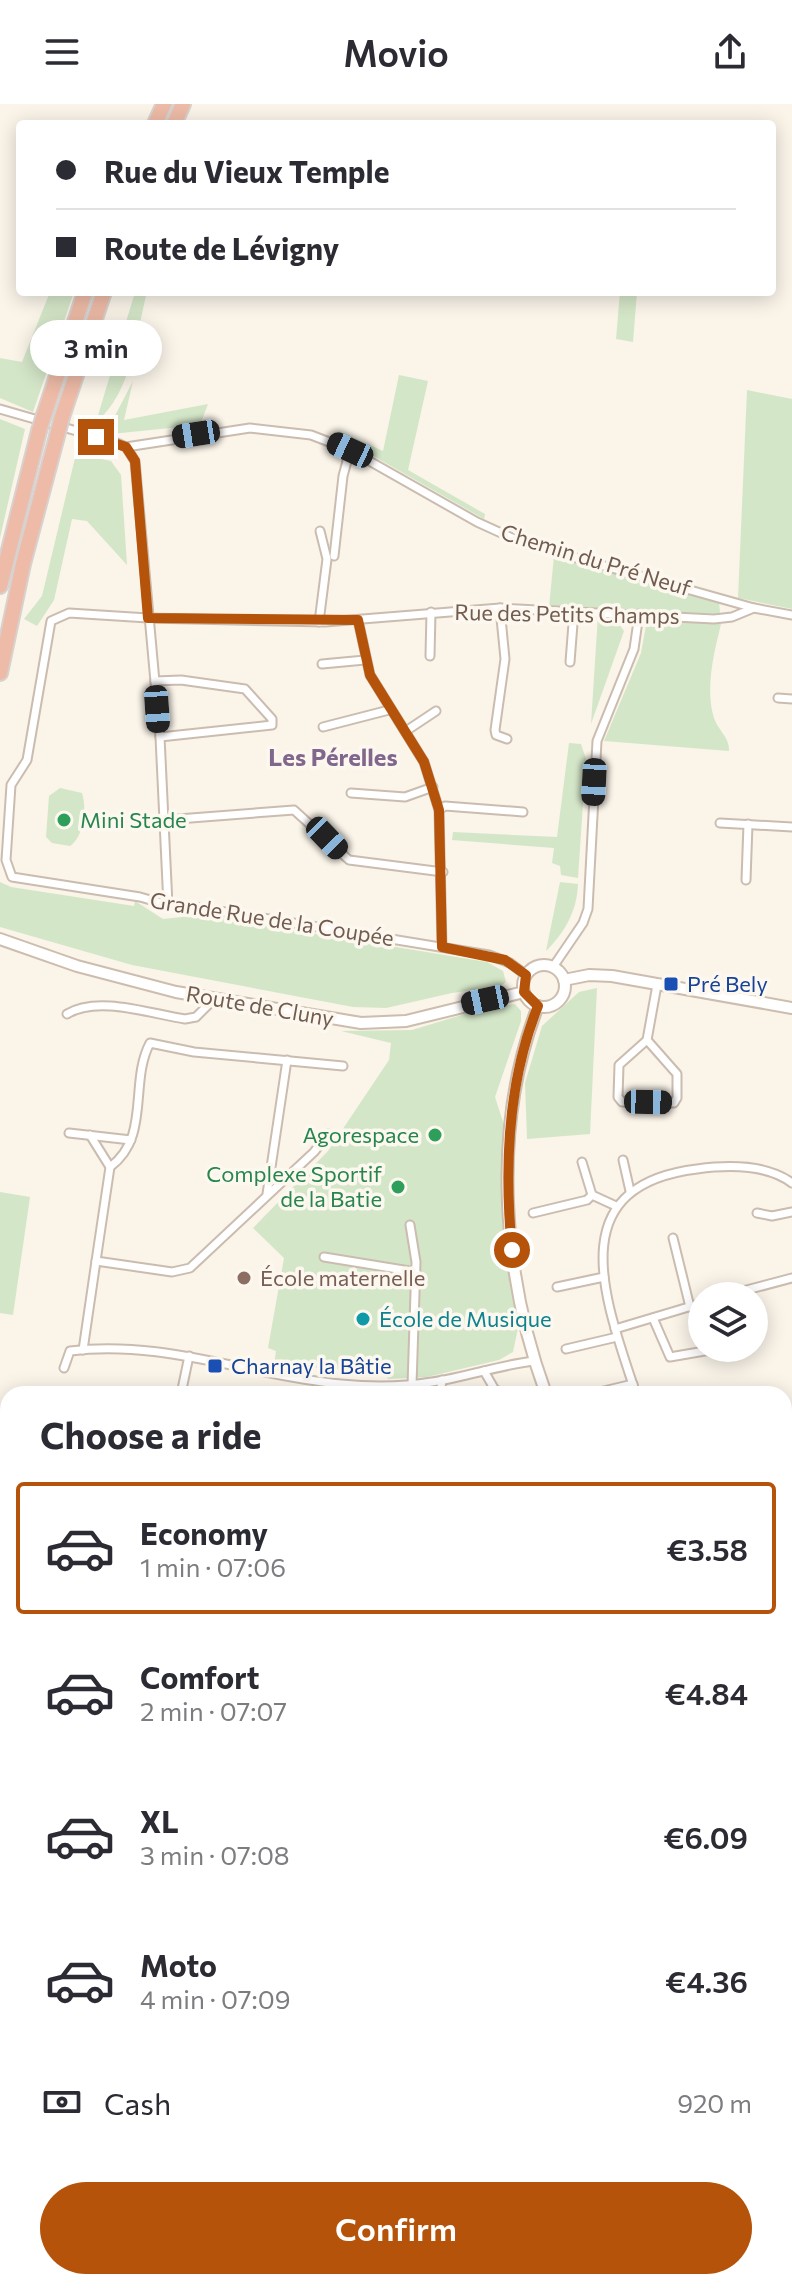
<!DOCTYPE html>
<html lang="en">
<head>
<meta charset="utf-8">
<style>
  body { margin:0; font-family:Commissioner,sans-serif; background:#f2f2f3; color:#2b2b33; height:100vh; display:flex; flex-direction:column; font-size:30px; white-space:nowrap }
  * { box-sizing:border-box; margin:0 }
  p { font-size:26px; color:#7c7c81 }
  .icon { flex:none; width:44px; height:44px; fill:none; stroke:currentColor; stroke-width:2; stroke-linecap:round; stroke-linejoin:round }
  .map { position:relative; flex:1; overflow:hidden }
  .drawer { position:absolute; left:0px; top:1282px; width:792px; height:904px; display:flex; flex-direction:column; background:#fff; border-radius:24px 24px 0 0; box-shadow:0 4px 20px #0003 }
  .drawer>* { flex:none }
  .banner { position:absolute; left:16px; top:16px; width:760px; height:176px; border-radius:8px; box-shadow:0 4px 20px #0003; display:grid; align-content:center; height:176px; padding:0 40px; background:#fff }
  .buttons { position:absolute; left:688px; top:1178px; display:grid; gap:16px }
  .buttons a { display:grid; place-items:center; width:80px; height:80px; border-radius:50%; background:#fff; box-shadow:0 4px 20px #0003; font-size:40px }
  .end { position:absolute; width:36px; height:36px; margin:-18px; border:10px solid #b45309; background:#fff; box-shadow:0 0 0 4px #fff }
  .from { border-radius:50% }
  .bubble { position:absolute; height:56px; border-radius:28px; background:#fff; box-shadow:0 4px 20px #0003; font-size:26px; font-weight:600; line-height:56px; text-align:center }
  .car { position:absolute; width:24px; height:48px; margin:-24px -12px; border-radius:10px; box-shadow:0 0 6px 2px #0007; background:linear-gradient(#222 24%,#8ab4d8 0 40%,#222 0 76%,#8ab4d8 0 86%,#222 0) }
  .banner b { display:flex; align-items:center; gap:28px; height:76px; font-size:30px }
  .banner b+b { border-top:2px solid #e1e1e2 }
  .banner i { width:20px; height:20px; background:#2b2b33 }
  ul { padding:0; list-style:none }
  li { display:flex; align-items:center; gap:24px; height:132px; margin:0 16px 12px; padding:0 24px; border:4px solid transparent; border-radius:8px }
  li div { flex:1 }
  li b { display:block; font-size:30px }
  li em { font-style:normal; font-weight:600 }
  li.current { border-color:#b45309 }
  li>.icon { width:72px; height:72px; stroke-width:1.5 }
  h2 { padding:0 40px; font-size:36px; line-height:96px }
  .pay { display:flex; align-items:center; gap:20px; height:88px; padding:0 40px; font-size:30px }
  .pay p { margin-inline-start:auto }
  .button { display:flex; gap:16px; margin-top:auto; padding:16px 40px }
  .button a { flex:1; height:92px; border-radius:48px; background:#b45309; color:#fff; font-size:32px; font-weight:600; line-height:92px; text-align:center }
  header { display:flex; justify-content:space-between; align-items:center; height:104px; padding:0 40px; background:#fff; font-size:36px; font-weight:600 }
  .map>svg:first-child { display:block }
  .green { fill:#d4e6c8 }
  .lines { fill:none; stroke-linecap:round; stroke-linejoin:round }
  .stream { stroke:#a6cad2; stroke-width:2 }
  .street-casing { stroke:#cbbcb0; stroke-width:11 }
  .secondary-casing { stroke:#cdbdae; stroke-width:14 }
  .highway-casing { stroke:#d8d1ce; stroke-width:18 }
  .street { stroke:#fff; stroke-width:7 }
  .secondary { stroke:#fff; stroke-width:10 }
  .highway { stroke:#edbba7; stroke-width:14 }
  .highway-bridge-casing { stroke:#d8d1ce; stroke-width:18; stroke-linecap:butt }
  .highway-bridge { stroke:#edbba7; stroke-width:14 }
  .route { stroke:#b45309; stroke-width:10 }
  .leisure-dot { fill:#2e9e5b; stroke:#fdf8ef; stroke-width:3 }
  .transit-dot { fill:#1a4fb4; stroke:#fdf8ef; stroke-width:3 }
  .education-dot { fill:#8d6e63; stroke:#fdf8ef; stroke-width:3 }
  .culture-dot { fill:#0f9aa8; stroke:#fdf8ef; stroke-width:3 }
  .labels { text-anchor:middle; stroke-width:7; stroke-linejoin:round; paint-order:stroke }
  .street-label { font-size:22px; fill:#725c4f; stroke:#fdf8ef }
  .leisure-label { font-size:22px; fill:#27864d; stroke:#fdf8ef; text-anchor:end }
  .transit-label { font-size:22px; fill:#164399; stroke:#fdf8ef; text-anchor:start }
  .education-label { font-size:22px; fill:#785e54; stroke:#fdf8ef; text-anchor:start }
  .culture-label { font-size:22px; fill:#0d838f; stroke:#fdf8ef; text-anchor:start }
  .neighbourhood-label { font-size:24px; font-weight:bold; fill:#82678d; stroke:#fdf8ef }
</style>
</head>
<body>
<header><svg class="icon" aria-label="menu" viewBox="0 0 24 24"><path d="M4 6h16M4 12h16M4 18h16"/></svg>Movio<svg class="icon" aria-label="share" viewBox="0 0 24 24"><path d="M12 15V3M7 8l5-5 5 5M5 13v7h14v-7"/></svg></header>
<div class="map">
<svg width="792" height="2186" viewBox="0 0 792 2186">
  <rect width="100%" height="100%" fill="#faf4e9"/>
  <g class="green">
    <polygon points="50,188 74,188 33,308 0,294 0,254 22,258"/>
    <path d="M135,188H147C136,230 132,289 96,318Z"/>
    <polygon points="620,188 637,188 633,238 616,235"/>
    <polygon points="399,271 428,277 408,366 485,410 484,415 338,332 339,327 383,347"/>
    <polygon points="133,277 124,316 208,300 200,321 111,330 107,327"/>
    <polygon points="747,286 792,295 792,505 738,494"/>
    <polygon points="0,315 25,325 0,434"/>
    <polygon points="91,353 111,357 121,371 127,461 87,417 72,415 54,496 37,522 24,515 42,492 75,354"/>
    <polygon points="554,452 719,496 720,510 549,503"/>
    <polygon points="598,511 614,513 624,527 591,620"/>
    <path d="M647,516L721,520C714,549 705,584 714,614C718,626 730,634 729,647L604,637L641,549Z"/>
    <polygon points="569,639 581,640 586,655 578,774 561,771 560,762 552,759 554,744 452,736 453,728 557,733"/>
    <path d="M60,684L82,689C87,705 84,732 70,742L52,739L46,733L49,692Z"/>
    <polygon points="0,778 11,783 134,802 135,797 163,815 201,811 487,858 503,867 506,878 501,882 452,889 386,904 353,903 132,861 0,823"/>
    <path d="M560,778L578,780C577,807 565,828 546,847Z"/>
    <polygon points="597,884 590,1030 527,1035 525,979 542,922 579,888"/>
    <polygon points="515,900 521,907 521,917 495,993 504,1021 504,1119 518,1224 513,1248 499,1256 427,1273 388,1275 383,1268 274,1261 276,1247 268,1244 284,1154 253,1124 328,1047 389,956 391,939 341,927 412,926 475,907"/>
    <polygon points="0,1088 30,1093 13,1211 0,1209"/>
  </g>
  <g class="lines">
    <polyline class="stream" points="784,1776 792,1772"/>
    <g class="street-casing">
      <g id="street">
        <polyline points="0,305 115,338 126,343 135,357 160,633 168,801"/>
        <polyline points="126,343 250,324 311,331 350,346 477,418 523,439 754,504"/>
        <polyline points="334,452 343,372 350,346"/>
        <polyline points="500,504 505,555 495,626 496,631 507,635"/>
        <polyline points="358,516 370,571 424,658 439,706 442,843"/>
        <polyline points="319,518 327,455 320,427"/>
        <polyline points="430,552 431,508"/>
        <polyline points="570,558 574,507"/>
        <polyline points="322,560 365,556"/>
        <polyline points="155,577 181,576 245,585 272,615 272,621 160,633"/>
        <polyline points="778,594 792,595"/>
        <polyline points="323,623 389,606"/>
        <polyline points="406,627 436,607"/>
        <polyline points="351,689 405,693 433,683"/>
        <polyline points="439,706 445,702 523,708"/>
        <polyline points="165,716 294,706 349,756 443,768"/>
        <polyline points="720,719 792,723"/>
        <polyline points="746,776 748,720"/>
        <polyline points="553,863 583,819 588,805 597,637 634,545 639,510"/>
        <polyline points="526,871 510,859 489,851 195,803 168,801 140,793 12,773 6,756 11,681 27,656 51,517 69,509 148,514 325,518 500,504 714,515 732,513 754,504 792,511"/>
        <path d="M67,910C98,891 151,910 185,915L196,913L214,895"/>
        <polyline points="647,936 677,970 677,994 674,999 622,998 618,993 619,961 647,936 657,881"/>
        <polyline points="69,1029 131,1036"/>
        <polyline points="90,1031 110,1063 96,1157"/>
        <polyline points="623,1056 630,1087"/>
        <polyline points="582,1058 592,1091 616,1102"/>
        <path d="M110,1063C151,1033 129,978 150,939L194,948L343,962"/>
        <polyline points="267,1090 287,956"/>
        <polyline points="533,1109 587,1096 592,1091"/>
        <polyline points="757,1109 772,1112 792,1108"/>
        <polyline points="410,1121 416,1158 412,1281"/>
        <polyline points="673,1134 690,1203"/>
        <polyline points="324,1153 416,1168"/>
        <polyline points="557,1183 604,1173"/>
        <polyline points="724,1192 792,1174"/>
        <polyline points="653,1214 670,1253 722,1244"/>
        <polyline points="615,1225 702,1199"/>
        <polyline points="566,1245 617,1233"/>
        <polyline points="83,1246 96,1157 172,1168 190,1164 314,1048 328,1030"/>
        <path d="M64,1264L70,1247C163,1235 250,1272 341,1280C371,1283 402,1283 432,1278C467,1273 499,1261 534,1257"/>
        <polyline points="484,1267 495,1286 508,1290"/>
        <polyline points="181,1290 189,1252"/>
        <polyline points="440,1290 442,1276"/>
        <polyline points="591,1290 633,1280"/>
        <path d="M636,1290C606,1198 558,1082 697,1065C727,1061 767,1060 792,1079"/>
        <polyline points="784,1383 792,1373"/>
        <polyline points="784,1602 792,1604"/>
        <polyline points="784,1663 786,1673"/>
        <polyline points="5,1794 8,1748"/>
        <polyline points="0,1853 8,1859"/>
        <polyline points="0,1879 8,1863"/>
        <polyline points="0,1910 8,1933"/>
        <polyline points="138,2178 142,2186"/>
        <polyline points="414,2178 417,2186"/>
        <polyline points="520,2178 537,2186"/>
        <polyline points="440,2186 485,2178"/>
        <polyline points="693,2186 694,2178"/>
      </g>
    </g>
    <g class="secondary-casing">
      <g id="secondary">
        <polyline points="0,835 77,862 176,888 361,919 406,917 524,888"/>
        <circle cx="544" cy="882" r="21"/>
        <polyline points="564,876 589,871 612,872 792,904"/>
        <path d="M538,902C491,1023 502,1169 546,1290"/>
        <polyline points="784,1578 792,1582"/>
        <polyline points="0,1795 8,1793"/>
      </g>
    </g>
    <g class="highway-casing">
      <g id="highway">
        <polyline points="155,20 164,0"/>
        <polyline points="174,20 183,0"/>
        <polyline points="44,311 85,188"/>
        <polyline points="62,313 104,188"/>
        <polyline points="0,482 39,327"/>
        <polyline points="0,569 23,460 57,332"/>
      </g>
    </g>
    <use href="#street" class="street"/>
    <use href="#secondary" class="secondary"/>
    <use href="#highway" class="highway"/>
    <g class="highway-bridge-casing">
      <g id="highway-bridge">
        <polyline points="39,327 44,311"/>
        <polyline points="57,332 62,313"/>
      </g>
    </g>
    <use href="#highway-bridge" class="highway-bridge"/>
  </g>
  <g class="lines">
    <path class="route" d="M96,333L126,343L135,357L148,514L358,516L370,571L424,658L439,706L442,843L505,856L526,871L524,888L538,902C507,979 504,1064 512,1146"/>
  </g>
  <g class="leisure-dot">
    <circle cx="64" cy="716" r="8"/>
    <circle cx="435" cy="1031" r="8"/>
    <circle cx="398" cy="1083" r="8"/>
  </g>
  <g class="transit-dot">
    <rect x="663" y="872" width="16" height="16" rx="4"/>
    <rect x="207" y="1254" width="16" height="16" rx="4"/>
  </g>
  <circle class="education-dot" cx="244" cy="1174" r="8"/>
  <circle class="culture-dot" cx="363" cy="1215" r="8"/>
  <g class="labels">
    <g class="street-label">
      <text transform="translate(596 456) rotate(17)" y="8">Chemin du Pré Neuf</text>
      <text transform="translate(567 510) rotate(1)" y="8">Rue des Petits Champs</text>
      <text transform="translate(272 815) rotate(9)" y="8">Grande Rue de la Coupée</text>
      <text transform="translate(260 902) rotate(10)" y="8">Route de Cluny</text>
    </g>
    <g class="leisure-label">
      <text x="80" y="724" text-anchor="start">Mini Stade</text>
      <text x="419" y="1039">Agorespace</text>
      <text x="382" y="1078">Complexe Sportif<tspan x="382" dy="25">de la Batie</tspan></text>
    </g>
    <g class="transit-label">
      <text x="687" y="888">Pré Bely</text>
      <text x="231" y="1270">Charnay la Bâtie</text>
    </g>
    <g class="education-label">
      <text x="260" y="1182">École maternelle</text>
    </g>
    <g class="culture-label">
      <text x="379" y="1223">École de Musique</text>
    </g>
    <g class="neighbourhood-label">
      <text x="333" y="662">Les Pérelles</text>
    </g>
  </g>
</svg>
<div class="buttons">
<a><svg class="icon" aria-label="layers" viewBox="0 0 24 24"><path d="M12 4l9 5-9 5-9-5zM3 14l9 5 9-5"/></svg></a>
</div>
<i class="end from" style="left:512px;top:1146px"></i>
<i class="end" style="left:96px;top:333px"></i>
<div class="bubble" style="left:30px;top:216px;width:132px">3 min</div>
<i class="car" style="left:196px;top:330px;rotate:261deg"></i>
<i class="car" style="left:350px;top:346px;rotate:295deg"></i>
<i class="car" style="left:157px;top:605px;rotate:176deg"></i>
<i class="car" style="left:594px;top:678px;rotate:183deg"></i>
<i class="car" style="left:327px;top:734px;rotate:136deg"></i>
<i class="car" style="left:485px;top:896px;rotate:258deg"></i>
<i class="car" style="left:648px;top:998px;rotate:91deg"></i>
<div class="banner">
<b><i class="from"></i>Rue du Vieux Temple</b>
<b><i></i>Route de Lévigny</b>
</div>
<section class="drawer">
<h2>Choose a ride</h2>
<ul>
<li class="current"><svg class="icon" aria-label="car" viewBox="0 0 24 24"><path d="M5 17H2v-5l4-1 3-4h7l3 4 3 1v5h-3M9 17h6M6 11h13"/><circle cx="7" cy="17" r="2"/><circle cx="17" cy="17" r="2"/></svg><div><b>Economy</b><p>1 min · 07:06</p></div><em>€3.58</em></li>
<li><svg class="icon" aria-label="car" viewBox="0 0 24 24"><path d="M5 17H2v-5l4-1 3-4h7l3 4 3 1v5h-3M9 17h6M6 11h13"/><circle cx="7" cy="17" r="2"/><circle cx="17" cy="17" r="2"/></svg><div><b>Comfort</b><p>2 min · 07:07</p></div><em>€4.84</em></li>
<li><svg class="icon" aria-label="car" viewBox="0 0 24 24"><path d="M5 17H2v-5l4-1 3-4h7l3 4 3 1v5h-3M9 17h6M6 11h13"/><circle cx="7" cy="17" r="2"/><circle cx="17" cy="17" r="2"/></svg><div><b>XL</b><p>3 min · 07:08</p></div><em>€6.09</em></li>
<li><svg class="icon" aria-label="car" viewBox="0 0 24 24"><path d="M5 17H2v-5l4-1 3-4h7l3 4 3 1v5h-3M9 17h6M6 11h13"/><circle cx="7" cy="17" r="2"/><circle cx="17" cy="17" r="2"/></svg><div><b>Moto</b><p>4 min · 07:09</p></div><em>€4.36</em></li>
</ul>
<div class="pay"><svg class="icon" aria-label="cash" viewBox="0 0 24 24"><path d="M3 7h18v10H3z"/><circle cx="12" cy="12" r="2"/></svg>Cash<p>920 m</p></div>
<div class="button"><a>Confirm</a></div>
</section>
</div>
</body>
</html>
